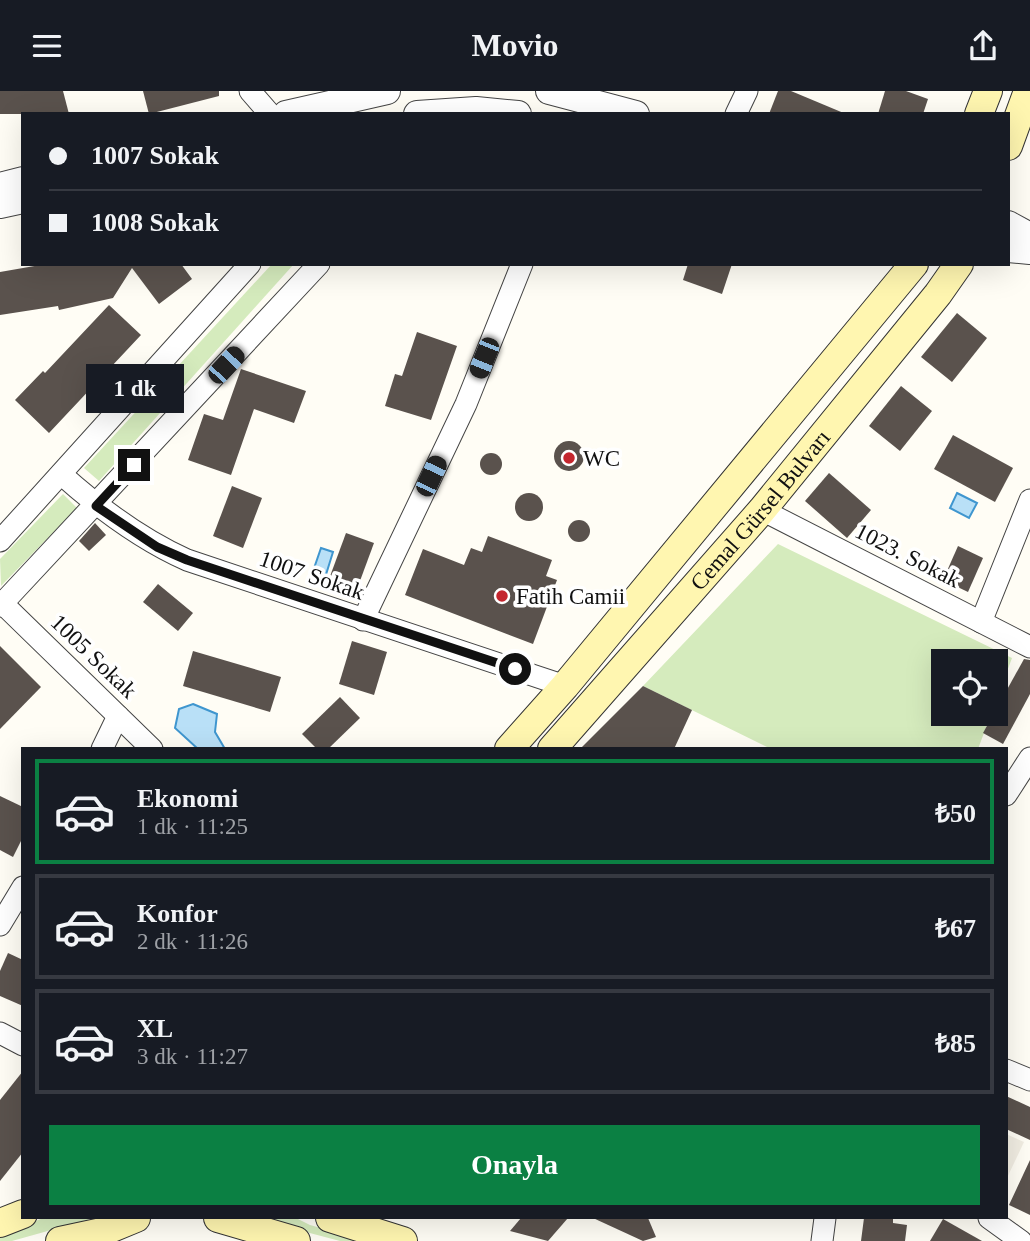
<!DOCTYPE html>
<html lang="tr">
<head>
<meta charset="utf-8">
<style>
  body { margin:0; font-family:Georgia,serif; background:#20242c; color:#f1f3f6; height:100vh; display:flex; flex-direction:column; font-size:26px; white-space:nowrap }
  * { box-sizing:border-box; margin:0 }
  p { font-size:23px; color:#9ea1a6 }
  .icon { flex:none; width:38px; height:38px; fill:none; stroke:currentColor; stroke-width:2; stroke-linecap:round; stroke-linejoin:round }
  .map { position:relative; flex:1; overflow:hidden }
  .drawer { position:absolute; left:21px; top:656px; width:987px; height:472px; display:flex; flex-direction:column; background:#171b24; border-radius:0px; box-shadow:0 7px 28px #0002 }
  .drawer>* { flex:none }
  .hud { position:absolute; left:21px; top:21px; width:989px; height:154px; border-radius:0px; box-shadow:0 7px 28px #0002; display:grid; align-content:center; height:154px; padding:0 28px; background:#171b24 }
  .buttons { position:absolute; left:931px; top:558px; display:grid; gap:14px }
  .buttons a { display:grid; place-items:center; width:77px; height:77px; border-radius:0px; background:#171b24; box-shadow:0 7px 28px #0002; font-size:35px }
  .end { position:absolute; width:32px; height:32px; margin:-16px; border:9px solid #111; background:#fff; box-shadow:0 0 0 4px #fff }
  .from { border-radius:50% }
  .bubble { position:absolute; height:49px; border-radius:0px; background:#171b24; box-shadow:0 7px 28px #0002; font-size:23px; font-weight:700; line-height:49px; text-align:center }
  .car { position:absolute; width:21px; height:42px; margin:-21px -10px; border-radius:9px; box-shadow:0 0 5px 2px #0007; background:linear-gradient(#222 24%,#8ab4d8 0 40%,#222 0 76%,#8ab4d8 0 86%,#222 0) }
  .hud b { display:flex; align-items:center; gap:24px; height:66px; font-size:26px }
  .hud b+b { border-top:2px solid #363941 }
  .hud i { width:18px; height:18px; background:#f1f3f6 }
  ul { padding:12px 0 0; list-style:none }
  li { display:flex; align-items:center; gap:21px; height:105px; margin:0 14px 10px; padding:0 14px; border:4px solid #363941; border-radius:0px }
  li div { flex:1 }
  li b { display:block; font-size:26px }
  li em { font-style:normal; font-weight:700 }
  li.selected { border-color:#0b8043 }
  li>.icon { width:63px; height:63px; stroke-width:1.5 }
  .primary-button { display:flex; gap:14px; margin-top:auto; padding:14px 28px }
  .primary-button a { flex:1; height:80px; border-radius:0px; background:#0b8043; color:#fff; font-size:28px; font-weight:700; line-height:80px; text-align:center }
  header { display:flex; justify-content:space-between; align-items:center; height:91px; padding:0 28px; background:#171b24; font-size:32px; font-weight:700 }
  .map>svg:first-child { display:block }
  .green { fill:#d5ebbd }
  .plaza { fill:#f1ede2 }
  .water { fill:#b9e0f7; stroke:#3f96cf; stroke-width:2 }
  .building { fill:#5a524d }
  .lines { fill:none; stroke-linecap:round; stroke-linejoin:round }
  .minor-casing { stroke:#444; stroke-width:23 }
  .tertiary-casing { stroke:#444; stroke-width:28 }
  .secondary-casing { stroke:#333; stroke-width:30 }
  .minor { stroke:#fff; stroke-width:21 }
  .tertiary { stroke:#fff; stroke-width:26 }
  .secondary { stroke:#fff6b0; stroke-width:28 }
  .route { stroke:#111; stroke-width:9 }
  .poi-dot { fill:#c4262e; stroke:#fff; stroke-width:2.5 }
  .labels { text-anchor:middle; stroke-width:7; stroke-linejoin:round; paint-order:stroke }
  .poi-label { font-size:23px; fill:#111; stroke:#fff; text-anchor:start }
  .street-label { font-size:23px; fill:#111; stroke:#fff }
</style>
</head>
<body>
<header><svg class="icon" aria-label="menu" viewBox="0 0 24 24"><path d="M4 6h16M4 12h16M4 18h16"/></svg>Movio<svg class="icon" aria-label="share" viewBox="0 0 24 24"><path d="M12 15V3M7 8l5-5 5 5M5 13v7h14v-7"/></svg></header>
<div class="map">
<svg width="1030" height="1150" viewBox="0 0 1030 1150">
  <rect width="100%" height="100%" fill="#fffdf5"/>
  <g class="green">
    <polygon points="272,173 294,173 99,390 84,377"/>
    <polygon points="63,403 77,417 1,495 0,468"/>
    <polygon points="778,453 1012,567 996,610 996,570 943,570 943,623 991,623 978,658 771,658 643,595"/>
    <polygon points="43,1127 94,1127 12,1150 0,1150 0,1145"/>
    <polygon points="253,1127 296,1127 310,1134 368,1150 340,1150"/>
  </g>
  <polygon class="plaza" points="1006,1043 1024,1051 1006,1089"/>
  <g class="water">
    <polygon points="957,402 977,412 969,427 950,417"/>
    <polygon points="321,457 333,461 324,490 311,486"/>
    <polygon points="193,613 217,623 215,641 225,658 198,658 175,637 179,618"/>
  </g>
  <g class="building">
    <polygon points="0,0 63,0 69,23 0,23"/>
    <polygon points="143,0 219,0 219,5 149,23"/>
    <polygon points="778,0 791,0 846,23 769,23"/>
    <polygon points="885,0 906,0 928,8 923,23 878,23"/>
    <polygon points="46,173 181,173 192,188 159,213 132,177 113,207 59,219 58,215 0,224 0,181"/>
    <polygon points="688,173 732,173 722,203 683,189"/>
    <polygon points="109,214 141,244 49,342 15,309 43,280 45,282"/>
    <polygon points="957,222 987,247 952,291 921,266"/>
    <polygon points="417,241 457,255 431,329 385,315 395,283 402,285"/>
    <polygon points="241,278 306,300 294,332 254,318 231,384 188,369 204,323 223,329"/>
    <polygon points="901,295 932,320 900,360 869,335"/>
    <polygon points="953,344 1013,377 995,411 934,378"/>
    <circle cx="569" cy="365" r="15"/>
    <circle cx="491" cy="373" r="11"/>
    <polygon points="829,382 871,419 847,447 805,410"/>
    <polygon points="232,395 262,407 243,457 213,445"/>
    <circle cx="529" cy="416" r="14"/>
    <circle cx="579" cy="440" r="11"/>
    <polygon points="95,432 106,444 89,460 79,450"/>
    <polygon points="346,442 374,452 357,498 329,488"/>
    <polygon points="488,445 552,469 546,485 557,489 533,553 405,504 423,458 464,474 471,457 482,461"/>
    <polygon points="958,455 983,467 968,501 943,489"/>
    <polygon points="158,493 193,522 178,540 143,511"/>
    <polygon points="352,550 387,561 374,604 339,593"/>
    <polygon points="0,555 41,596 0,638"/>
    <polygon points="193,560 281,586 270,621 183,595"/>
    <polygon points="1024,568 1030,569 1030,603 1003,653 983,642"/>
    <polygon points="643,595 692,619 674,658 580,658"/>
    <polygon points="340,606 360,627 328,658 317,658 302,643"/>
    <polygon points="0,705 23,716 23,746 13,766 0,759"/>
    <polygon points="8,862 23,869 23,915 0,905 0,880"/>
    <polygon points="23,980 23,1061 0,1090 0,1009"/>
    <polygon points="1006,1005 1030,1016 1030,1049 1006,1038"/>
    <polygon points="1030,1069 1030,1124 1009,1114"/>
    <polygon points="521,1127 568,1127 548,1150 510,1140"/>
    <polygon points="593,1127 648,1127 656,1146 643,1150"/>
    <polygon points="864,1127 893,1127 893,1132 907,1134 905,1150 861,1150"/>
    <polygon points="943,1128 982,1150 930,1150"/>
  </g>
  <g class="lines">
    <g class="minor-casing">
      <g id="minor">
        <polyline points="250,0 270,23"/>
        <polyline points="736,23 747,0"/>
        <path d="M61,383C100,418 140,448 187,469L565,595"/>
        <polyline points="762,419 1030,556"/>
        <polyline points="0,450 250,173"/>
        <polyline points="0,510 152,658"/>
        <polyline points="0,515 319,173"/>
        <polyline points="363,529 466,313 522,173"/>
        <polyline points="981,531 1030,409"/>
        <polyline points="102,658 118,625"/>
        <polyline points="1006,704 1030,667"/>
        <polyline points="0,834 23,796"/>
        <polyline points="0,942 23,954"/>
        <polyline points="1006,979 1030,989"/>
        <polyline points="989,1127 1021,1150"/>
        <polyline points="822,1150 825,1127"/>
      </g>
    </g>
    <g class="tertiary-casing">
      <g id="tertiary">
        <polyline points="549,0 636,23"/>
        <polyline points="286,23 387,0"/>
        <polyline points="417,23 476,19 518,23"/>
        <polyline points="0,95 23,89"/>
        <polyline points="0,114 23,109"/>
        <polyline points="1008,133 1030,145"/>
        <polyline points="1008,158 1030,160"/>
      </g>
    </g>
    <g class="secondary-casing">
      <g id="secondary">
        <polyline points="979,23 988,0"/>
        <polyline points="1008,55 1028,0"/>
        <polyline points="509,658 565,595 914,173"/>
        <path id="s1" d="M552,658L762,419L938,203L959,173"/>
        <polyline points="218,1127 296,1150"/>
        <polyline points="330,1127 403,1150"/>
        <polyline points="0,1132 23,1123"/>
        <polyline points="60,1150 102,1141 136,1127"/>
      </g>
    </g>
    <use href="#minor" class="minor"/>
    <use href="#tertiary" class="tertiary"/>
    <use href="#secondary" class="secondary"/>
  </g>
  <g class="lines">
    <polyline class="route" points="134,374 96,415 157,456 187,469 515,578"/>
  </g>
  <g class="poi-dot">
    <circle cx="569" cy="367" r="7"/>
    <circle cx="502" cy="505" r="7"/>
  </g>
  <g class="labels">
    <g class="poi-label">
      <text x="583" y="375">WC</text>
      <text x="516" y="513">Fatih Camii</text>
    </g>
    <g class="street-label">
      <text dy="8" stroke="none"><textPath href="#s1" startOffset="317">Cemal Gürsel Bulvarı</textPath></text>
      <text transform="translate(908 464) rotate(27)" y="8">1023. Sokak</text>
      <text transform="translate(312 484) rotate(19)" y="8">1007 Sokak</text>
      <text transform="translate(94 565) rotate(44)" y="8">1005 Sokak</text>
    </g>
  </g>
</svg>
<div class="buttons">
<a><svg class="icon" aria-label="locate" viewBox="0 0 24 24"><circle cx="12" cy="12" r="6"/><path d="M12 2v4M12 18v4M2 12h4M18 12h4"/></svg></a>
</div>
<i class="end from" style="left:515px;top:578px"></i>
<i class="end" style="left:134px;top:374px"></i>
<div class="bubble" style="left:86px;top:273px;width:98px">1 dk</div>
<i class="car" style="left:484px;top:267px;rotate:202deg"></i>
<i class="car" style="left:226px;top:274px;rotate:43deg"></i>
<i class="car" style="left:431px;top:385px;rotate:25deg"></i>
<div class="hud">
<b><i class="from"></i>1007 Sokak</b>
<b><i></i>1008 Sokak</b>
</div>
<section class="drawer">
<ul>
<li class="selected"><svg class="icon" aria-label="car" viewBox="0 0 24 24"><path d="M5 17H2v-5l4-1 3-4h7l3 4 3 1v5h-3M9 17h6M6 11h13"/><circle cx="7" cy="17" r="2"/><circle cx="17" cy="17" r="2"/></svg><div><b>Ekonomi</b><p>1 dk · 11:25</p></div><em>₺50</em></li>
<li><svg class="icon" aria-label="car" viewBox="0 0 24 24"><path d="M5 17H2v-5l4-1 3-4h7l3 4 3 1v5h-3M9 17h6M6 11h13"/><circle cx="7" cy="17" r="2"/><circle cx="17" cy="17" r="2"/></svg><div><b>Konfor</b><p>2 dk · 11:26</p></div><em>₺67</em></li>
<li><svg class="icon" aria-label="car" viewBox="0 0 24 24"><path d="M5 17H2v-5l4-1 3-4h7l3 4 3 1v5h-3M9 17h6M6 11h13"/><circle cx="7" cy="17" r="2"/><circle cx="17" cy="17" r="2"/></svg><div><b>XL</b><p>3 dk · 11:27</p></div><em>₺85</em></li>
</ul>
<div class="primary-button"><a>Onayla</a></div>
</section>
</div>
</body>
</html>
